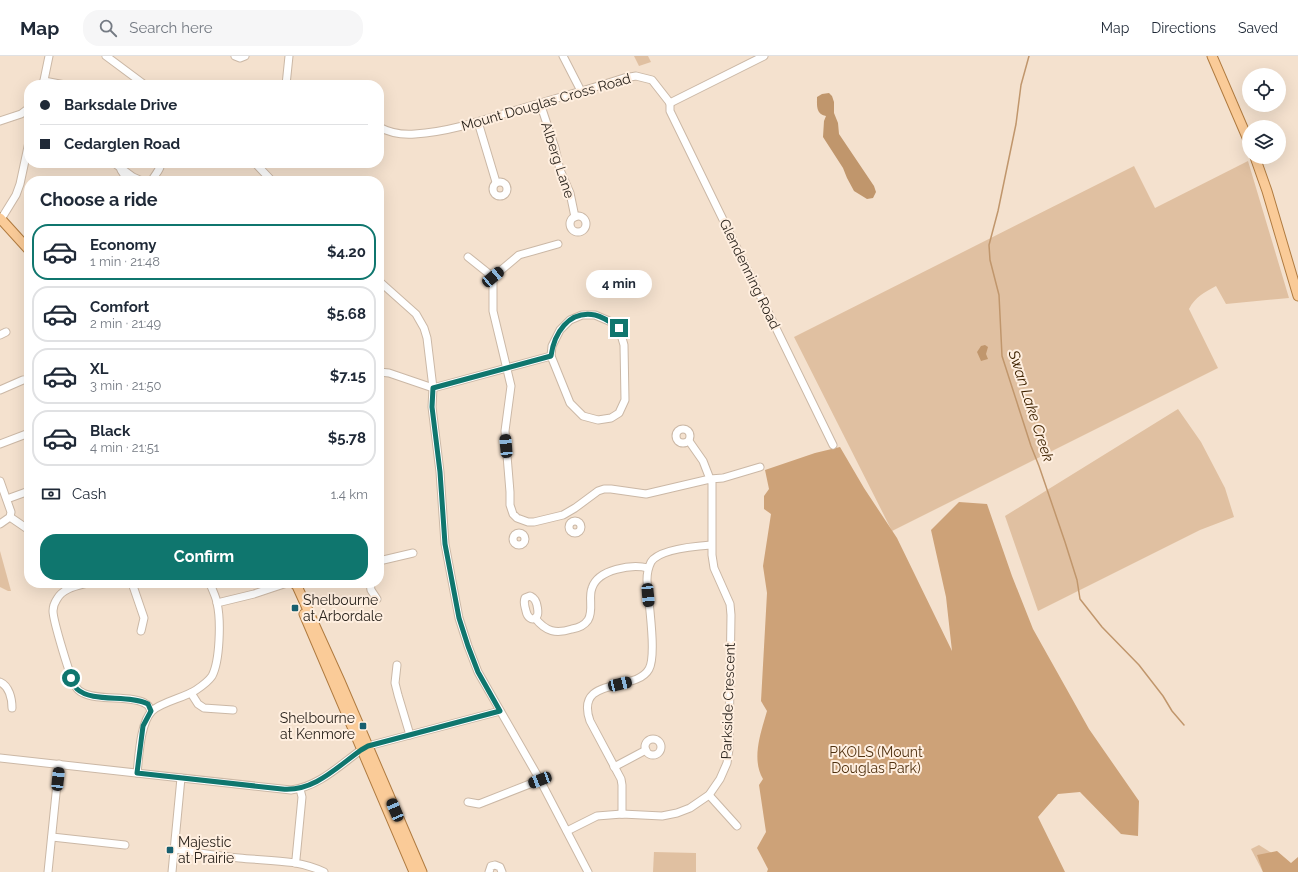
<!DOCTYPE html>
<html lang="en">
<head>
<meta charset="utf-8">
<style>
  body { margin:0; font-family:Raleway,sans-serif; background:#f6f6f7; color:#1f2937; height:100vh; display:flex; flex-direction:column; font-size:15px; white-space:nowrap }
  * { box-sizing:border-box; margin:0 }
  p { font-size:13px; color:#747a83 }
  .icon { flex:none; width:22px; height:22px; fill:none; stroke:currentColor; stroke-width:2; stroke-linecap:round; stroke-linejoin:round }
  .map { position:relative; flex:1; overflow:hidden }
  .drawer { position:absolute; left:24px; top:120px; width:360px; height:412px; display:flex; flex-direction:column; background:#fff; border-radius:16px; box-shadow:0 4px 16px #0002 }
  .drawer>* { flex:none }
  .hud { position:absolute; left:24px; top:24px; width:360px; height:88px; border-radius:16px; box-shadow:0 4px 16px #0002; display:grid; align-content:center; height:88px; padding:0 16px; background:#fff }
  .buttons { position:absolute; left:1242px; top:12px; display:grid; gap:8px }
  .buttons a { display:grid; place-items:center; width:44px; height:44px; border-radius:50%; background:#fff; box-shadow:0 4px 16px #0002; font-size:20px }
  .end { position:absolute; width:18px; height:18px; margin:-9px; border:5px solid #0f766e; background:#fff; box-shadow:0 0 0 2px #fff }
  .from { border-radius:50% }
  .bubble { position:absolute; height:28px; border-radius:14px; background:#fff; box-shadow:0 4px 16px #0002; font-size:13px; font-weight:700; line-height:28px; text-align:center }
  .car { position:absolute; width:12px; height:24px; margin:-12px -6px; border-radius:5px; box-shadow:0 0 3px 1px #0007; background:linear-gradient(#222 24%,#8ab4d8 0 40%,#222 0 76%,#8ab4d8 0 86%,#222 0) }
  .hud b { display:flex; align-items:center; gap:14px; height:38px; font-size:15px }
  .hud b+b { border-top:1px solid #e0e1e3 }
  .hud i { width:10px; height:10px; background:#1f2937 }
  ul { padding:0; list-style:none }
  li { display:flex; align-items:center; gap:12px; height:56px; margin:0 8px 6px; padding:0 8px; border:2px solid #e0e1e3; border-radius:16px }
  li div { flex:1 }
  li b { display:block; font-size:15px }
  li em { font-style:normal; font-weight:700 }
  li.selected { border-color:#0f766e }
  li>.icon { width:36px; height:36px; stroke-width:1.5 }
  h2 { padding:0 16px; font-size:18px; line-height:48px }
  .pay { display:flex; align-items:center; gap:10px; height:44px; padding:0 16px; font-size:15px }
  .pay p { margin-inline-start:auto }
  .action { display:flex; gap:8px; margin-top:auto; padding:8px 16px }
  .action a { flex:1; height:46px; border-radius:16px; background:#0f766e; color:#fff; font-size:16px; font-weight:700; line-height:46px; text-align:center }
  header { display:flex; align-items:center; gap:24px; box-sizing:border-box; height:56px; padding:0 20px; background:#fff; border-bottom:1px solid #e0e1e3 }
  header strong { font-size:19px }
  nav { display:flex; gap:22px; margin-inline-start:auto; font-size:14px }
  .search { width:280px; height:36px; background:#f6f6f7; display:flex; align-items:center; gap:10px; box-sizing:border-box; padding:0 14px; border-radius:16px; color:#747a83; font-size:15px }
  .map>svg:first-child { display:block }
  .green { fill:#e0c0a1 }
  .forest { fill:#cda278 }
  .water { fill:#c0966c }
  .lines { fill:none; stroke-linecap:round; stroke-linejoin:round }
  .stream { stroke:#c0966c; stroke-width:1.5 }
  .minor-casing { stroke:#cbb8a6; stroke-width:9 }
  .major-casing { stroke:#b07b40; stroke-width:11 }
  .minor { stroke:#fff; stroke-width:7 }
  .major { stroke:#facb98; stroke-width:9 }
  .route { stroke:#0f766e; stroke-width:5 }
  .poi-dot { fill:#175f6f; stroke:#ffefe0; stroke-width:1.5 }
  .labels { text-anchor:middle; stroke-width:4; stroke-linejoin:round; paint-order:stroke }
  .street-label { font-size:14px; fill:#2c251e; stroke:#ffefe0 }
  .poi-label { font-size:14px; fill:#2c251e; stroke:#ffefe0; text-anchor:start }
  .park-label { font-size:14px; fill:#503211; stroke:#ffefe0 }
  .water-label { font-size:15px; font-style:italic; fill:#3f2300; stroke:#ffefe0 }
</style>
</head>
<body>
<header>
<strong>Map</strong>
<div class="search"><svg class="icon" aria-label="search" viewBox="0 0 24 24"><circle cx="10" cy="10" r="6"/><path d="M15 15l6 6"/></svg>Search here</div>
<nav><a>Map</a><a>Directions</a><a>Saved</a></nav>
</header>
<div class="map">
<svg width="1298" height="816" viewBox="0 0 1298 816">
  <rect width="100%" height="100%" fill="#f4e1ce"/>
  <g class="green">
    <polygon points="634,0 648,0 651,6 639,10"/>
    <path d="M1248,105L1289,242L1226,248L1216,230C1205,236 1195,241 1189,253L1218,312L892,475L794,281L1134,110L1155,152Z"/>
    <polygon points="1178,353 1201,386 1225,432 1234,461 1200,474 1038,555 1005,460"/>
    <polygon points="0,495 11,535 8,535 0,531"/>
    <polygon points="1259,789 1295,812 1298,816 1263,816 1251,793"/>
    <polygon points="654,796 696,797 696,816 653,816"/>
  </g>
  <g class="forest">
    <path d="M840,391L864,432L897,482L952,595L946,541L931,474L959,446L987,448L1012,520L1033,573L1089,673L1139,745L1138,780L1121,778L1080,736L1058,738L1038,761L1065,816H767L768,813L757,792L766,776L759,729L763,723C751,703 761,676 767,655L761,645L767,537L763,510L771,458L764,453V440L769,433L765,414L815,397Z"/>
    <polygon points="1277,795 1291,807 1298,801 1298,816 1263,816 1257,799"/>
  </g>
  <g class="water">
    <path d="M829,37L832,40L834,46V57L838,67L839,78L874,130L876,136L873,142L867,143L854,135L847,122L843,112L823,81L824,65L826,60C816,58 817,50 817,41L822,38Z"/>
    <polygon points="985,289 988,291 986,298 988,303 981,305 977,296 981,290"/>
  </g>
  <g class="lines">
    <polyline class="stream" points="1029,0 1021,29 1016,68 998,155 989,189 990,204 999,239 1002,300 1031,390 1039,410 1065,486 1077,524 1080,543 1102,571 1139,609 1163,640 1172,655 1184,669"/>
    <g class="minor-casing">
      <g id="minor">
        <polyline points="106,0 145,29"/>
        <polyline points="235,0 240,2 245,0"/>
        <polyline points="563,0 581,35"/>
        <polyline points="44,25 65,29"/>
        <polyline points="43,29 49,0"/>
        <polyline points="286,29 289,0"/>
        <polyline points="540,47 555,92 560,114 570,137 575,161"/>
        <polyline points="670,47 670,55 833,389"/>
        <polyline points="670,47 764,0"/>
        <polyline points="0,65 21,58 29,52"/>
        <polyline points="478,66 496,126"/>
        <path d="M379,71C390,77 402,79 415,78C448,76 481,65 513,55C550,44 587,34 624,22L636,20L652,24L670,47"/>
        <polyline points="114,107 133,121 142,125"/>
        <polyline points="255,107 272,125"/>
        <polyline points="121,114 125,120 131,125"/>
        <path d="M152,125C154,118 160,116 161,107"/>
        <circle cx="500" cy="133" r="7"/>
        <circle cx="578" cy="168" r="8"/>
        <polyline points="0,165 16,139 20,128 29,86"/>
        <polyline points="558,188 519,199 493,221 493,255 511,330 505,375 510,436 510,449 513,458 517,462 528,466 534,466 563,459 575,452 598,435 604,433 611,433 646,438 710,423 723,422 760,411"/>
        <polyline points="468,201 493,221"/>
        <polyline points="379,225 416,258 424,272 427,282 433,332 432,351 440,416 445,488 459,562 468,590 478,616 540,724 588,816"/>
        <polygon points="582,259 595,259 609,265 619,272 624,289 625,344 619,357 611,362 598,364 583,360 570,347 551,300 552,290 560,274 570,264"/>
        <polyline points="0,279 6,276"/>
        <polyline points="379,316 389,317 433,332 551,300"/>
        <polyline points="0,334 23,324"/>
        <circle cx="683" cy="380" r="7"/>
        <polyline points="0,388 29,377"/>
        <polyline points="0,425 11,456 10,461 0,468"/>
        <polyline points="7,443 29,435"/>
        <polyline points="10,461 29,474"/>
        <circle cx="575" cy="471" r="6"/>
        <circle cx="519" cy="483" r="6"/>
        <polyline points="379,505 413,497"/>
        <path d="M88,527C77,530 63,532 57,543C55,546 53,552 53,555C53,564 71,625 76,631C77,633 81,636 83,637C98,645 134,639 146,648C149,649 150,653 151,655"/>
        <polyline points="132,527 144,562 141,575"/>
        <polyline points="370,527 371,534 377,543"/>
        <path d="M530,540C532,541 533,541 535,544C537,547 539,557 537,560C532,567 527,560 526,555C525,550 523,547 525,542Z"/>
        <polyline points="217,547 254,538 287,527"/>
        <path d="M535,562C546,576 556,578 572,573C578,572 584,570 588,564C594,554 588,542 592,532C598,513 632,508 648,512"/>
        <polyline points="397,609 395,627 398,639 410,679"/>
        <path d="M0,626C9,630 12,642 12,652"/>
        <polyline points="191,637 198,648 204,652 233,654"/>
        <circle cx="653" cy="691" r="8"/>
        <path d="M0,702L291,734C318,731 340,709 361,694L368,690L500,655"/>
        <polyline points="614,711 646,694"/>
        <path d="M137,717C139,701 140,667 152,655C161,646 184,642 196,634C202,630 208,626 212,620C220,605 221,564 217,547C216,540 212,534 210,527"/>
        <polyline points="709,739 737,770"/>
        <polyline points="468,746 479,748 540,724"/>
        <path d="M622,758V729L621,723L590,665C574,619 636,637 649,613C657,599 648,543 647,524C647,518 648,512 651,506C659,493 697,490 711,489"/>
        <polyline points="567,775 597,760 622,758 662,760 677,757 690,752 709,739 720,723 727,707 729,693 731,559 730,548 714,512 712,499 712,427 710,423 703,405 689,385"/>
        <polyline points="52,781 125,789"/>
        <path d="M174,793C196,796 217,800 239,802C267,805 298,803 324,816"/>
        <polyline points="295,807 296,803 302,741 300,733"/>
        <polyline points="48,816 59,708"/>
        <polyline points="172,816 181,722"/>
        <polyline points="489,816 491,810 495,809 500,811 502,816"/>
      </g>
    </g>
    <g class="major-casing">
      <g id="major">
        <polyline points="1212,0 1249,86"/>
        <polyline points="1255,101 1267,135 1298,240"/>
        <polyline points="0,162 29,194"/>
        <polyline points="294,527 297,530 340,625 422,816"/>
        <polyline points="304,558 414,816"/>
      </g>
    </g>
    <use href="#minor" class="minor"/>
    <use href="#major" class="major"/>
  </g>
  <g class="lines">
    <path class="route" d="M71,622C73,625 74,630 77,633C92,647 129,638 148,648L151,655L143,670L137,717L282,733C314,736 337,711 361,694L368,690L500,655L478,616L468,590L459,562L445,488L440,416L432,351L433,332L551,300C554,278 568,254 595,259C604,261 612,267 619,272"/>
  </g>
  <g class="poi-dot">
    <rect x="291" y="548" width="8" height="8" rx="2"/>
    <rect x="359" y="666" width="8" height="8" rx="2"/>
    <rect x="166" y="790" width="8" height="8" rx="2"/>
  </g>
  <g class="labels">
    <g class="street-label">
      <text transform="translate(546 46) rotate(-16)" y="5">Mount Douglas Cross Road</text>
      <text transform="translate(558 104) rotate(72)" y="5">Alberg Lane</text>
      <text transform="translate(750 218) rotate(64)" y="5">Glendenning Road</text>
      <text transform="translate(728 645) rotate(-88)" y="5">Parkside Crescent</text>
    </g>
    <g class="poi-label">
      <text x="303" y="549">Shelbourne<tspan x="303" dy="16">at Arbordale</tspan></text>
      <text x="355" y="667" text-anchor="end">Shelbourne<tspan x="355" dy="16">at Kenmore</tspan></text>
      <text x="178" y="791">Majestic<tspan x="178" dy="16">at Prairie</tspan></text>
    </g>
    <g class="park-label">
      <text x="876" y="701">PKOLS (Mount<tspan x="876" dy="16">Douglas Park)</tspan></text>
    </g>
    <g class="water-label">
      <text transform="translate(1031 350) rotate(72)" y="5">Swan Lake Creek</text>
    </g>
  </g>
</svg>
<div class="buttons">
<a><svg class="icon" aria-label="locate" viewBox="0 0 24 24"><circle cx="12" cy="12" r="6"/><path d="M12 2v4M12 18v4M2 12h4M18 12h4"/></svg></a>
<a><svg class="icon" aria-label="layers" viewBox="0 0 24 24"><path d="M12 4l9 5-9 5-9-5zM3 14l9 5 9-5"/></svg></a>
</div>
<i class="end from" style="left:71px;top:622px"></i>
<i class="end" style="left:619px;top:272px"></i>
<div class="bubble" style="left:586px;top:214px;width:66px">4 min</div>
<i class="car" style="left:493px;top:221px;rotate:50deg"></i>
<i class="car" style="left:506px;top:390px;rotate:355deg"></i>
<i class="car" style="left:648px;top:539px;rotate:175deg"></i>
<i class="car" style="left:620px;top:628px;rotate:77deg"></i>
<i class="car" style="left:58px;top:723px;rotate:6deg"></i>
<i class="car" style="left:540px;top:724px;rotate:249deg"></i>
<i class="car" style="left:395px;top:754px;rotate:337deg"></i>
<div class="hud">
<b><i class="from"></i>Barksdale Drive</b>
<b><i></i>Cedarglen Road</b>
</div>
<section class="drawer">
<h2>Choose a ride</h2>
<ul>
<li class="selected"><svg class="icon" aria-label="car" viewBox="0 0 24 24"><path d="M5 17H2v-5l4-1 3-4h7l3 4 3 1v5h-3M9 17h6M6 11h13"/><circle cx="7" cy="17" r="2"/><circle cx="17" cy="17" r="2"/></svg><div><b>Economy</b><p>1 min · 21:48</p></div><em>$4.20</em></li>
<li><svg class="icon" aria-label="car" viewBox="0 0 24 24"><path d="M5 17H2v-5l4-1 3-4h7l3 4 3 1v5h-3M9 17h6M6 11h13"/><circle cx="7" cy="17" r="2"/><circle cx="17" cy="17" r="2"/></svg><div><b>Comfort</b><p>2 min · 21:49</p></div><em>$5.68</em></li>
<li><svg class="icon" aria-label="car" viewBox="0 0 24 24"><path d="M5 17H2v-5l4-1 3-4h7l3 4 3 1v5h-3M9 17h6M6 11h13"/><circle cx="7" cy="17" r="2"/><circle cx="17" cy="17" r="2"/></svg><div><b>XL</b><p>3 min · 21:50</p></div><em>$7.15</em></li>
<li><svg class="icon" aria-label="car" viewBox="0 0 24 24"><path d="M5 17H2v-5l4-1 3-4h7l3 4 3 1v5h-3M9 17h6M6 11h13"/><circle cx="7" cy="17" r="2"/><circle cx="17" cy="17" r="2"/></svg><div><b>Black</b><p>4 min · 21:51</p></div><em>$5.78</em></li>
</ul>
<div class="pay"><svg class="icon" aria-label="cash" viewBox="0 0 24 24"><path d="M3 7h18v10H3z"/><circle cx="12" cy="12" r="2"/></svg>Cash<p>1.4 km</p></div>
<div class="action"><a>Confirm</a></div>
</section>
</div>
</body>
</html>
